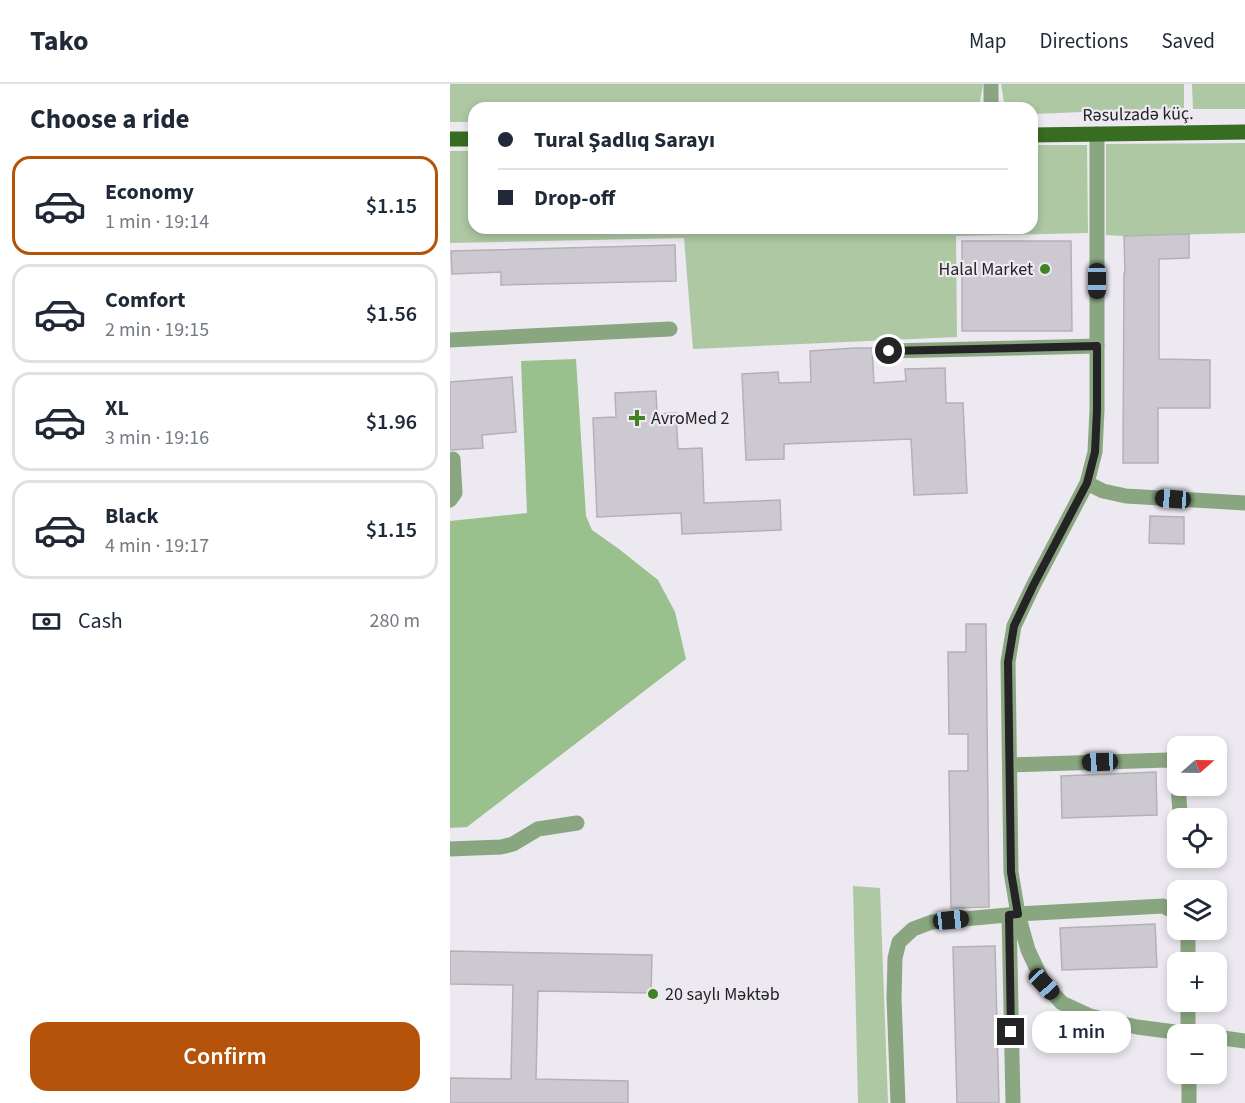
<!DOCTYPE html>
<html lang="en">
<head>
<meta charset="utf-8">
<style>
  body { margin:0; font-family:"Source Sans 3",sans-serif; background:#f6f6f7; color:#1f2937; height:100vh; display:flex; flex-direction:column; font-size:22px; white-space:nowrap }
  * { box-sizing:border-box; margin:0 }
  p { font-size:20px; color:#747a83 }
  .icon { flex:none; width:33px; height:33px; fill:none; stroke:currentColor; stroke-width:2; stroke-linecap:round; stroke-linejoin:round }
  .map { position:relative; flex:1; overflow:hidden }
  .side { display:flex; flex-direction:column; background:#fff; width:450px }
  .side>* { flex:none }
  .banner { position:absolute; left:18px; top:18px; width:570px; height:132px; border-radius:18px; box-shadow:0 3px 9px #0003; display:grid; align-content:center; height:132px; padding:0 30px; background:#fff }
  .needle { width:39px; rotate:70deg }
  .buttons { position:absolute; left:717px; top:652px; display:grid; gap:12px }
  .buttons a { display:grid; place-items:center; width:60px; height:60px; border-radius:12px; background:#fff; box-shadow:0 3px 9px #0003; font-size:30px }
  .end { position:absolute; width:27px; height:27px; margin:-14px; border:8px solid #242325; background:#fff; box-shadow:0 0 0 3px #fff }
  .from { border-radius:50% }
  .bubble { position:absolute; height:42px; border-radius:18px; background:#fff; box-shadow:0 3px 9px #0003; font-size:20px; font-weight:600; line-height:42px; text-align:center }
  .car { position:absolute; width:18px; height:36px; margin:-18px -9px; border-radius:8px; box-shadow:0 0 4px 2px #0007; background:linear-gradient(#222 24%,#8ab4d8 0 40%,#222 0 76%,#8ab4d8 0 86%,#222 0) }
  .banner b { display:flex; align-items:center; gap:21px; height:57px; font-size:22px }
  .banner b+b { border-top:2px solid #e0e1e3 }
  .banner i { width:15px; height:15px; background:#1f2937 }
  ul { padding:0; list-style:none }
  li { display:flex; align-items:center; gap:18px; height:99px; margin:0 12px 9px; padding:0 18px; border:3px solid #e0e1e3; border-radius:18px }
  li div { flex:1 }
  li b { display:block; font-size:22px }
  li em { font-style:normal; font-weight:600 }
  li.active { border-color:#b45309 }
  li>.icon { width:54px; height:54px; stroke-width:1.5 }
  h2 { padding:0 30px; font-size:27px; line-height:72px }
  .pay { display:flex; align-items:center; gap:15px; height:66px; padding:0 30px; font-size:22px }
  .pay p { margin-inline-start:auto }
  .action { display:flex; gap:12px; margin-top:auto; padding:12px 30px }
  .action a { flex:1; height:69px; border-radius:18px; background:#b45309; color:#fff; font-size:24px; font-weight:600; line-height:69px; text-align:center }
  header { display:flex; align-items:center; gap:36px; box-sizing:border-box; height:84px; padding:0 30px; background:#fff; border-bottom:2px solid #e0e1e3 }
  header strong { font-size:28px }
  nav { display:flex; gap:33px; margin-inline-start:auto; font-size:21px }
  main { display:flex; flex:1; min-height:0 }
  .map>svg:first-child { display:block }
  .green { fill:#adc8a3 }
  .forest { fill:#9ac08d }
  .building { fill:#cccad0; stroke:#b3b1b6; stroke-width:1.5 }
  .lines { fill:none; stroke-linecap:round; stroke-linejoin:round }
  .minor { stroke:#8aa680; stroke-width:15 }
  .major { stroke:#376c21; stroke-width:15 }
  .route { stroke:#242325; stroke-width:8 }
  .poi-dot { fill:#418324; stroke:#ece9f0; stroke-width:2 }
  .labels { text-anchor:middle; stroke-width:4.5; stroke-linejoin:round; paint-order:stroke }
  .street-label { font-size:18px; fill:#242325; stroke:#ece9f0 }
  .poi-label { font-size:18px; fill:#242325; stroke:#ece9f0; text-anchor:start }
</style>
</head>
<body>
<header>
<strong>Tako</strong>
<nav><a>Map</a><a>Directions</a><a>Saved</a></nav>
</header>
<main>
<section class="side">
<h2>Choose a ride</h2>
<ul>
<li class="active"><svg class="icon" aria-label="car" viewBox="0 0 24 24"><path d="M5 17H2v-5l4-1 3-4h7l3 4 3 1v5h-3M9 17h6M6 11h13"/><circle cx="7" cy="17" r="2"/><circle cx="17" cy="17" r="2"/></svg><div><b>Economy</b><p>1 min · 19:14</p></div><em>$1.15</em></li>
<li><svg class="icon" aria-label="car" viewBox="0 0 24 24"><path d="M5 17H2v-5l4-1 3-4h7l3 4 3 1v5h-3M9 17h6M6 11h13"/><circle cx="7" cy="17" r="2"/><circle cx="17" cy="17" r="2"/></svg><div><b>Comfort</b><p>2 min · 19:15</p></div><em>$1.56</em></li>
<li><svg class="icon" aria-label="car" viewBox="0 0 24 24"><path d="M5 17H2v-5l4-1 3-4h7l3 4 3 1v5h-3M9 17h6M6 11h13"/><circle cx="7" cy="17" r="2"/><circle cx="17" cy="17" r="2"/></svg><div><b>XL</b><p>3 min · 19:16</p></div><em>$1.96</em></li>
<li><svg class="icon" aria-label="car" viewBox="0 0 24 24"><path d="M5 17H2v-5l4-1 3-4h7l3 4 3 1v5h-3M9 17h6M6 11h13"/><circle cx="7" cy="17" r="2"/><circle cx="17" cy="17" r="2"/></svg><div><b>Black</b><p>4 min · 19:17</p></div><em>$1.15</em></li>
</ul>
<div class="pay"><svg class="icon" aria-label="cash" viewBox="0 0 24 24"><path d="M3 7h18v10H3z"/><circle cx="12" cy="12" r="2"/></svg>Cash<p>280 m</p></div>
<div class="action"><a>Confirm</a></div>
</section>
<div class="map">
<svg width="795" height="1019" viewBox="0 0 795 1019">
  <rect width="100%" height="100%" fill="#ece9f0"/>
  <g class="green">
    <polygon points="0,0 533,0 529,24 24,24 24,38 0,38"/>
    <polygon points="551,0 734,0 734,24 582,30 582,24 555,24"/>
    <polygon points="742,0 795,0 795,25 743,25"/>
    <polygon points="795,59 795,149 674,152 656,151 656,60"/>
    <polygon points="582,61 637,61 638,149 506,152 507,253 243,265 234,154 0,159 0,67 24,67 24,144 582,144"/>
    <polygon points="403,802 430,804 438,1019 408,1019"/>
  </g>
  <polygon class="forest" points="126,275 136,432 142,446 169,465 208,496 225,528 236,575 17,743 0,744 0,437 77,429 71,277"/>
  <g class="building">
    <polygon points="739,150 739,174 709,175 709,275 760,276 760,324 708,324 708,379 673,379 674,189 675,189 674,152"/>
    <polygon points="512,157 621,157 622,247 512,247"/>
    <polygon points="225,161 226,197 51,201 51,188 2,190 1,167"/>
    <polygon points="405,264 422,264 424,299 456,297 455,285 495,284 496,319 513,319 517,409 464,411 461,355 334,360 334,375 296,376 292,290 328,288 329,299 361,298 360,267"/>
    <polygon points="62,293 66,348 32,351 33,364 0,366 0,298"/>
    <polygon points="206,307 207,330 226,329 228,365 252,364 254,419 330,416 331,446 232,450 231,429 147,433 143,334 166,333 165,309"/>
    <polygon points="700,432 734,433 734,460 699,459"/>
    <polygon points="516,540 536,540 539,823 501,824 499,687 518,687 518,650 499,650 498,568 516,568"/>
    <polygon points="706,688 707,731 612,734 611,692"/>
    <polygon points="705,840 707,883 612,886 610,844"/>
    <polygon points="545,862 549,1019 507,1019 503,863"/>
    <polygon points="0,867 202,871 201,909 88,907 86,995 178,997 178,1019 0,1019 0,994 61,995 63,901 0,900"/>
  </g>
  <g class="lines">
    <g class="minor">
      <polyline points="541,24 541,0"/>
      <polyline points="647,50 647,326 645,368 637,399 583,502 564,542 558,578 561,788 568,830 578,866 594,900 612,919 640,932 687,943 748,951"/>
      <polyline points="0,256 220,245"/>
      <polyline points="439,267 647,262"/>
      <polyline points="637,399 653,407 676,412 795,419"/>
      <polyline points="0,416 5,409 3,375"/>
      <polyline points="560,681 718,676 725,680 728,688"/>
      <polyline points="728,702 730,728"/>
      <polyline points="0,765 51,763 63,760 88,745 127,739"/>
      <polyline points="559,831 563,1019"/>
      <polyline points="734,846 738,854 738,879"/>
      <polyline points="738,918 738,951"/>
      <polyline points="766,953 795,957"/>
      <polyline points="739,990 739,1019"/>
      <polyline points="448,1019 444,914 445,874 449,858 463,845 482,838 568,830 713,822 728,830"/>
    </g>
    <g class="major">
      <polyline points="582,51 795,48"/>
      <polyline points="0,55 24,55"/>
    </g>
  </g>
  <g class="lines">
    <polyline class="route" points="439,267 647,262 647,326 645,368 637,399 583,502 564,542 558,578 561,788 568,830 559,831 561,948"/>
  </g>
  <g class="poi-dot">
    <circle cx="595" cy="185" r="6"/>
    <path d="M184 325h6v6h6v6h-6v6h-6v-6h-6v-6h6z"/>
    <circle cx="203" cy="910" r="6"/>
  </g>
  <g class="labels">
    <g class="street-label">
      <text transform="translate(688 30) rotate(-1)" y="6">Rəsulzadə küç.</text>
    </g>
    <g class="poi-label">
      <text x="583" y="191" text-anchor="end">Halal Market</text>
      <text x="201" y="340">AvroMed 2</text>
      <text x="215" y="916">20 saylı Məktəb</text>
    </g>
  </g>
</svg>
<div class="buttons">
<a><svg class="needle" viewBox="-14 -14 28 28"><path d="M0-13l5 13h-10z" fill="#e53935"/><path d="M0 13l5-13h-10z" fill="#747a83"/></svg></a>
<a><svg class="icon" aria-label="locate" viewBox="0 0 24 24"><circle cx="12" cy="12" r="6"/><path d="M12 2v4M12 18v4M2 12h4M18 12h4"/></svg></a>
<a><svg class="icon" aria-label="layers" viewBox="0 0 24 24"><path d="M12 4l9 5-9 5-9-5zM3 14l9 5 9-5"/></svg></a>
<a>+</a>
<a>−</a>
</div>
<i class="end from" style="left:439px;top:267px"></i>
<i class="end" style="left:561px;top:948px"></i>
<div class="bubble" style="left:582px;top:927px;width:99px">1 min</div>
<i class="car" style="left:647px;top:197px;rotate:180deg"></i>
<i class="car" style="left:723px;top:415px;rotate:274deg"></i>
<i class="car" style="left:650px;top:678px;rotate:268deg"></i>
<i class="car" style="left:501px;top:836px;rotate:84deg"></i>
<i class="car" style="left:594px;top:900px;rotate:137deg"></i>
<div class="banner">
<b><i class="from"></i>Tural Şadlıq Sarayı</b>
<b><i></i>Drop-off</b>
</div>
</div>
</main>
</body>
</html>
